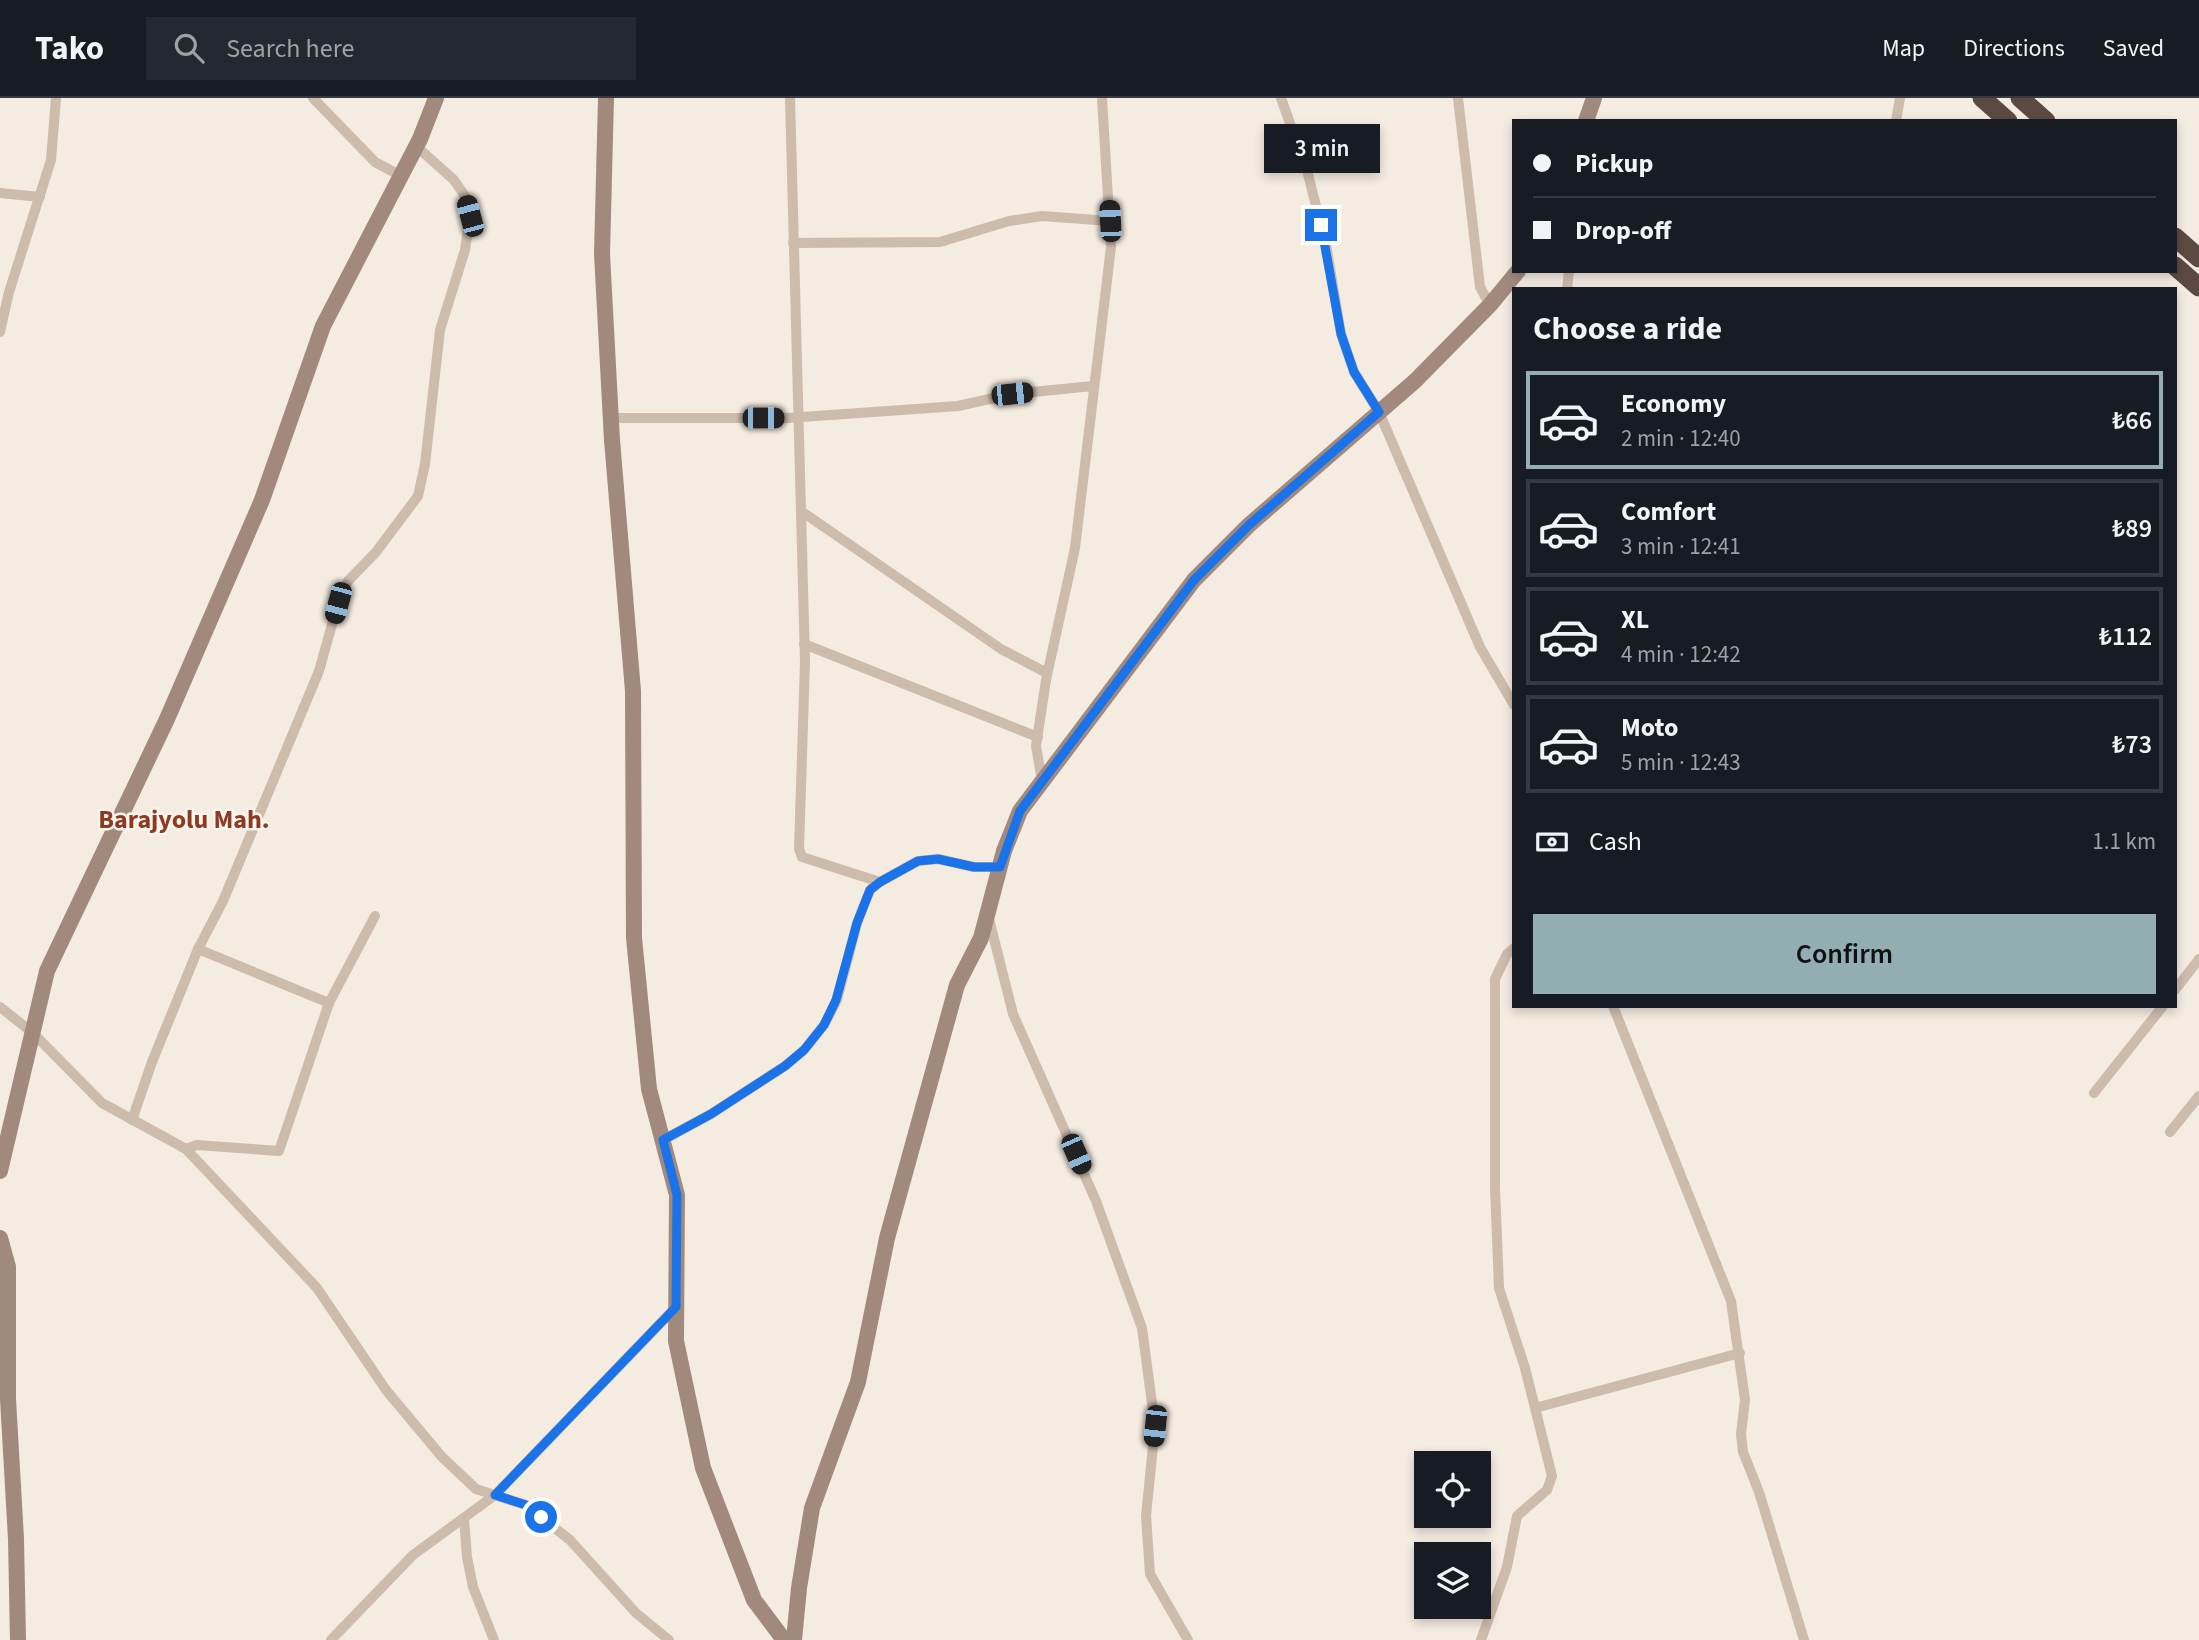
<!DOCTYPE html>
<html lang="en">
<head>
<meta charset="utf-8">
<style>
  body { margin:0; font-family:"Source Sans 3",sans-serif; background:#242831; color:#f1f3f6; height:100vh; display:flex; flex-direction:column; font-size:26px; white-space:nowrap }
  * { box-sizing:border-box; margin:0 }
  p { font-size:23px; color:#9ea1a6 }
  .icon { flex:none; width:38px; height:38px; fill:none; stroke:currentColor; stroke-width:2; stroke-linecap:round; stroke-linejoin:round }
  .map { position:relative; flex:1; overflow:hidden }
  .drawer { position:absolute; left:1512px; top:189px; width:665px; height:721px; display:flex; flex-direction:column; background:#171b24; border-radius:0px; box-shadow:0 4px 10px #0003 }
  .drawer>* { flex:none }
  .top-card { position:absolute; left:1512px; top:21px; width:665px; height:154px; border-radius:0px; box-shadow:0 4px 10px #0003; display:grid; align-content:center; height:154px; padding:0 21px; background:#171b24 }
  .tools { position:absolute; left:1414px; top:1353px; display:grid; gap:14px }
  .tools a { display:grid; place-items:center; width:77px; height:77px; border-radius:0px; background:#171b24; box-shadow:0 4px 10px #0003; font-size:35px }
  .end { position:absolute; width:32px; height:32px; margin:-16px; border:9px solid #1a73e8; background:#fff; box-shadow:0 0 0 4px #fff }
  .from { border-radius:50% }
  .bubble { position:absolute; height:49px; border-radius:0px; background:#171b24; box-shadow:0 4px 10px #0003; font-size:23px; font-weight:600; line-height:49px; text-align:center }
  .car { position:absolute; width:21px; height:42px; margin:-21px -10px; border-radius:9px; box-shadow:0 0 5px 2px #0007; background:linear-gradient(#222 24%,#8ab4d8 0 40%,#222 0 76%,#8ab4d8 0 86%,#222 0) }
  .top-card b { display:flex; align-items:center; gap:24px; height:66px; font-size:26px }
  .top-card b+b { border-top:2px solid #363941 }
  .top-card i { width:18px; height:18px; background:#f1f3f6 }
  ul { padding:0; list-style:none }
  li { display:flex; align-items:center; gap:21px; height:98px; margin:0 14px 10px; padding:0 7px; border:4px solid #363941; border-radius:0px }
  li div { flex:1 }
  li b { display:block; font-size:26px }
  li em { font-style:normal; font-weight:600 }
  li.current { border-color:#92aeb2 }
  li>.icon { width:63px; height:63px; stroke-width:1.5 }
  h2 { padding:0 21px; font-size:32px; line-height:84px }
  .pay { display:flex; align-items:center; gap:18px; height:77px; padding:0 21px; font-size:26px }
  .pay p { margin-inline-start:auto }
  .action { display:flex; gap:14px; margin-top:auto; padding:14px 21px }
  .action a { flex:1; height:80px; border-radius:0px; background:#92aeb2; color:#111; font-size:28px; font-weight:600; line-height:80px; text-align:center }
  header { display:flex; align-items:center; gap:42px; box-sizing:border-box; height:98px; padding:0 35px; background:#171b24; border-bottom:2px solid #363941 }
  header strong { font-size:33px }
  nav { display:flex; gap:38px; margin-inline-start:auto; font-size:24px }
  .search { width:490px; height:63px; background:#242831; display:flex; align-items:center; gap:18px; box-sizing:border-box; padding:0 24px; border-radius:0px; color:#9ea1a6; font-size:26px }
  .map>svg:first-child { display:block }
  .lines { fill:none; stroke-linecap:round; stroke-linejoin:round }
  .street { stroke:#cdbbac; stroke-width:10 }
  .secondary { stroke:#a18a7d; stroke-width:16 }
  .highway { stroke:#5c4a42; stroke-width:19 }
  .route { stroke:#1a73e8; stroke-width:9 }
  .labels { text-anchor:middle; stroke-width:5; stroke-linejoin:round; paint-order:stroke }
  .district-label { font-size:26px; font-weight:bold; fill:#8c3b22; stroke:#fbf5ee }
</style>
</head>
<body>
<header>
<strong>Tako</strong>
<div class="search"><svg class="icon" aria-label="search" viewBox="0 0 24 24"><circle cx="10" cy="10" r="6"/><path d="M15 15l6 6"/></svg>Search here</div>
<nav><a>Map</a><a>Directions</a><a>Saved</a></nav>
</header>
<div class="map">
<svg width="2199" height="1542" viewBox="0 0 2199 1542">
  <rect width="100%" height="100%" fill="#f4ebe1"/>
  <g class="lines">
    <g class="street">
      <polyline points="313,0 375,64 401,78"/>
      <polyline points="790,0 805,564 799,751 802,759 880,784"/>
      <polyline points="1281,0 1308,76 1327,152 1341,236 1354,274 1379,314 1480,549 1514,607"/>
      <polyline points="1458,0 1480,189 1490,207"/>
      <polyline points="1896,23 1900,0"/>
      <polyline points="0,95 40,99"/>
      <polyline points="793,145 940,144 1009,123 1042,118 1110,123"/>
      <polyline points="1567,191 1569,173"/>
      <polyline points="0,234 9,194 51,62 56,0"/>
      <polyline points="611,320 788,320 958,308 1012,296 1093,288"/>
      <polyline points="801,413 1001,551 1047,575"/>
      <polyline points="804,546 1038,639"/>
      <polyline points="1042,683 1036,648 1046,582 1075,450 1111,149 1102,0"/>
      <polyline points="988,817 1013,916 1096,1103 1142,1230 1155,1328 1146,1418 1150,1476 1188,1542"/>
      <polyline points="198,851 329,905"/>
      <polyline points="2175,892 2199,861"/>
      <polyline points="1613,908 1731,1203 1745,1302 1741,1336 1743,1354 1759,1394 1804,1542"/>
      <polyline points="0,909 33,935 102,1005 186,1051 317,1190 386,1292 442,1359 476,1391 526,1407 570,1442 636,1515 669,1542"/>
      <polyline points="2094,995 2163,908"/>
      <polyline points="132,1022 152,964 198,851 223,803 319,573 338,505 348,483 376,454 418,398 425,366 440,232 465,152 470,118 465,98 454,82 416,48"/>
      <polyline points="2170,1034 2199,998"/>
      <polyline points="663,1042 711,1016 785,968 804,952 824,927 837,902 857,825 870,792 880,784 918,763 938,761 974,769 1000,769"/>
      <polyline points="186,1051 197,1047 279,1053 329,905 375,818"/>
      <polyline points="1535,1310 1740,1255"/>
      <polyline points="464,1421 467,1459 473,1489 494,1542"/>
      <polyline points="331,1542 413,1457 495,1397 676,1209"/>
      <polyline points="1481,1542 1507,1469 1517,1418 1547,1392 1552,1378 1525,1270 1499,1190 1495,1090 1495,881 1507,856 1514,850"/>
    </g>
    <g class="secondary">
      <polyline points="606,0 602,156 612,342 633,593 634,840 649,991 677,1097 676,1243 703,1370 754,1502 784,1542"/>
      <polyline points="1586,23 1594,0"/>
      <polyline points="0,1073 47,873 167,621 262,402 323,228 420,41 436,0"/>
      <polyline points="0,1140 8,1169 8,1301 16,1441 18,1542"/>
      <polyline points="794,1542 799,1490 812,1410 858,1284 887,1140 957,887 981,840 1004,753 1020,713 1194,482 1249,427 1415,283 1490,207 1518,173"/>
    </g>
    <g class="highway">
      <polyline points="1982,0 2008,23"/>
      <polyline points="2020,0 2046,23"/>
      <polyline points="2175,139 2199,160"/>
      <polyline points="2175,168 2199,189"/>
    </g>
  </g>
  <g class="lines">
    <polyline class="route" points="541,1419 526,1407 495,1397 676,1209 677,1097 663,1042 711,1016 785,968 804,952 824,927 836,902 857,825 870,792 880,784 918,763 938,761 974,769 1000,769 1020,713 1194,482 1249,427 1379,314 1354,274 1341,236 1321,127"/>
  </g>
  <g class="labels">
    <g class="district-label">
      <text x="184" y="730">Barajyolu Mah.</text>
    </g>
  </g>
</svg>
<div class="tools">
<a><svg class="icon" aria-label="locate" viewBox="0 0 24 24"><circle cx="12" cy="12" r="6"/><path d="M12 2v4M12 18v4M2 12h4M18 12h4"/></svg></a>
<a><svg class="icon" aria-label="layers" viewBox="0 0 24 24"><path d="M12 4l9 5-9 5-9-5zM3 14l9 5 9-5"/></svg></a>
</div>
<i class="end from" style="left:541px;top:1419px"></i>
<i class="end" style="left:1321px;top:127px"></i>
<div class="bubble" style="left:1264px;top:26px;width:116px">3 min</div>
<i class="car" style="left:470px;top:118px;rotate:345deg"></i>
<i class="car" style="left:1110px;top:123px;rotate:357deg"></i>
<i class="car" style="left:1012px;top:296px;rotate:84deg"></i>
<i class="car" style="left:763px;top:320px;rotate:90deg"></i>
<i class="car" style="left:338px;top:505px;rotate:195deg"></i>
<i class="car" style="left:1076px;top:1056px;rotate:156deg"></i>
<i class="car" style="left:1155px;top:1328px;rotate:186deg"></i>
<div class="top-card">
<b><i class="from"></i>Pickup</b>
<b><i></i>Drop-off</b>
</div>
<section class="drawer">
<h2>Choose a ride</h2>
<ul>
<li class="current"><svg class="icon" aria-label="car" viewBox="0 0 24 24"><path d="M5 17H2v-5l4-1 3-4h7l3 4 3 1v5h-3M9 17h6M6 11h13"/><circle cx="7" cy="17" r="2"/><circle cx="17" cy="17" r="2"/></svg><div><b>Economy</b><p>2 min · 12:40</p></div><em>₺66</em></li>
<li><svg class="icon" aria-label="car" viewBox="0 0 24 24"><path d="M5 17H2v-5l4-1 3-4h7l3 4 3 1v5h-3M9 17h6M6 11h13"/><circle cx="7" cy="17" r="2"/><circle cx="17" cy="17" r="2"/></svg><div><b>Comfort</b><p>3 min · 12:41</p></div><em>₺89</em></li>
<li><svg class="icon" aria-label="car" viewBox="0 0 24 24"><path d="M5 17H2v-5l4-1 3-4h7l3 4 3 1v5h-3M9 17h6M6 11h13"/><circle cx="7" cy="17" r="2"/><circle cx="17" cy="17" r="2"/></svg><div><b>XL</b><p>4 min · 12:42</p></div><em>₺112</em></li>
<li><svg class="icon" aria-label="car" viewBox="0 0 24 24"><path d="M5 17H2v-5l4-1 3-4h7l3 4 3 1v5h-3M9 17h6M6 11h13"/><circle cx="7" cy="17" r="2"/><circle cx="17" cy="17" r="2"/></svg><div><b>Moto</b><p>5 min · 12:43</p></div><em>₺73</em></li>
</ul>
<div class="pay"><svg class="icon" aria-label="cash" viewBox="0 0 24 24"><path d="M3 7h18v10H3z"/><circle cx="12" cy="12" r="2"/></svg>Cash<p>1.1 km</p></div>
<div class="action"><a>Confirm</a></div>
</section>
</div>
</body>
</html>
